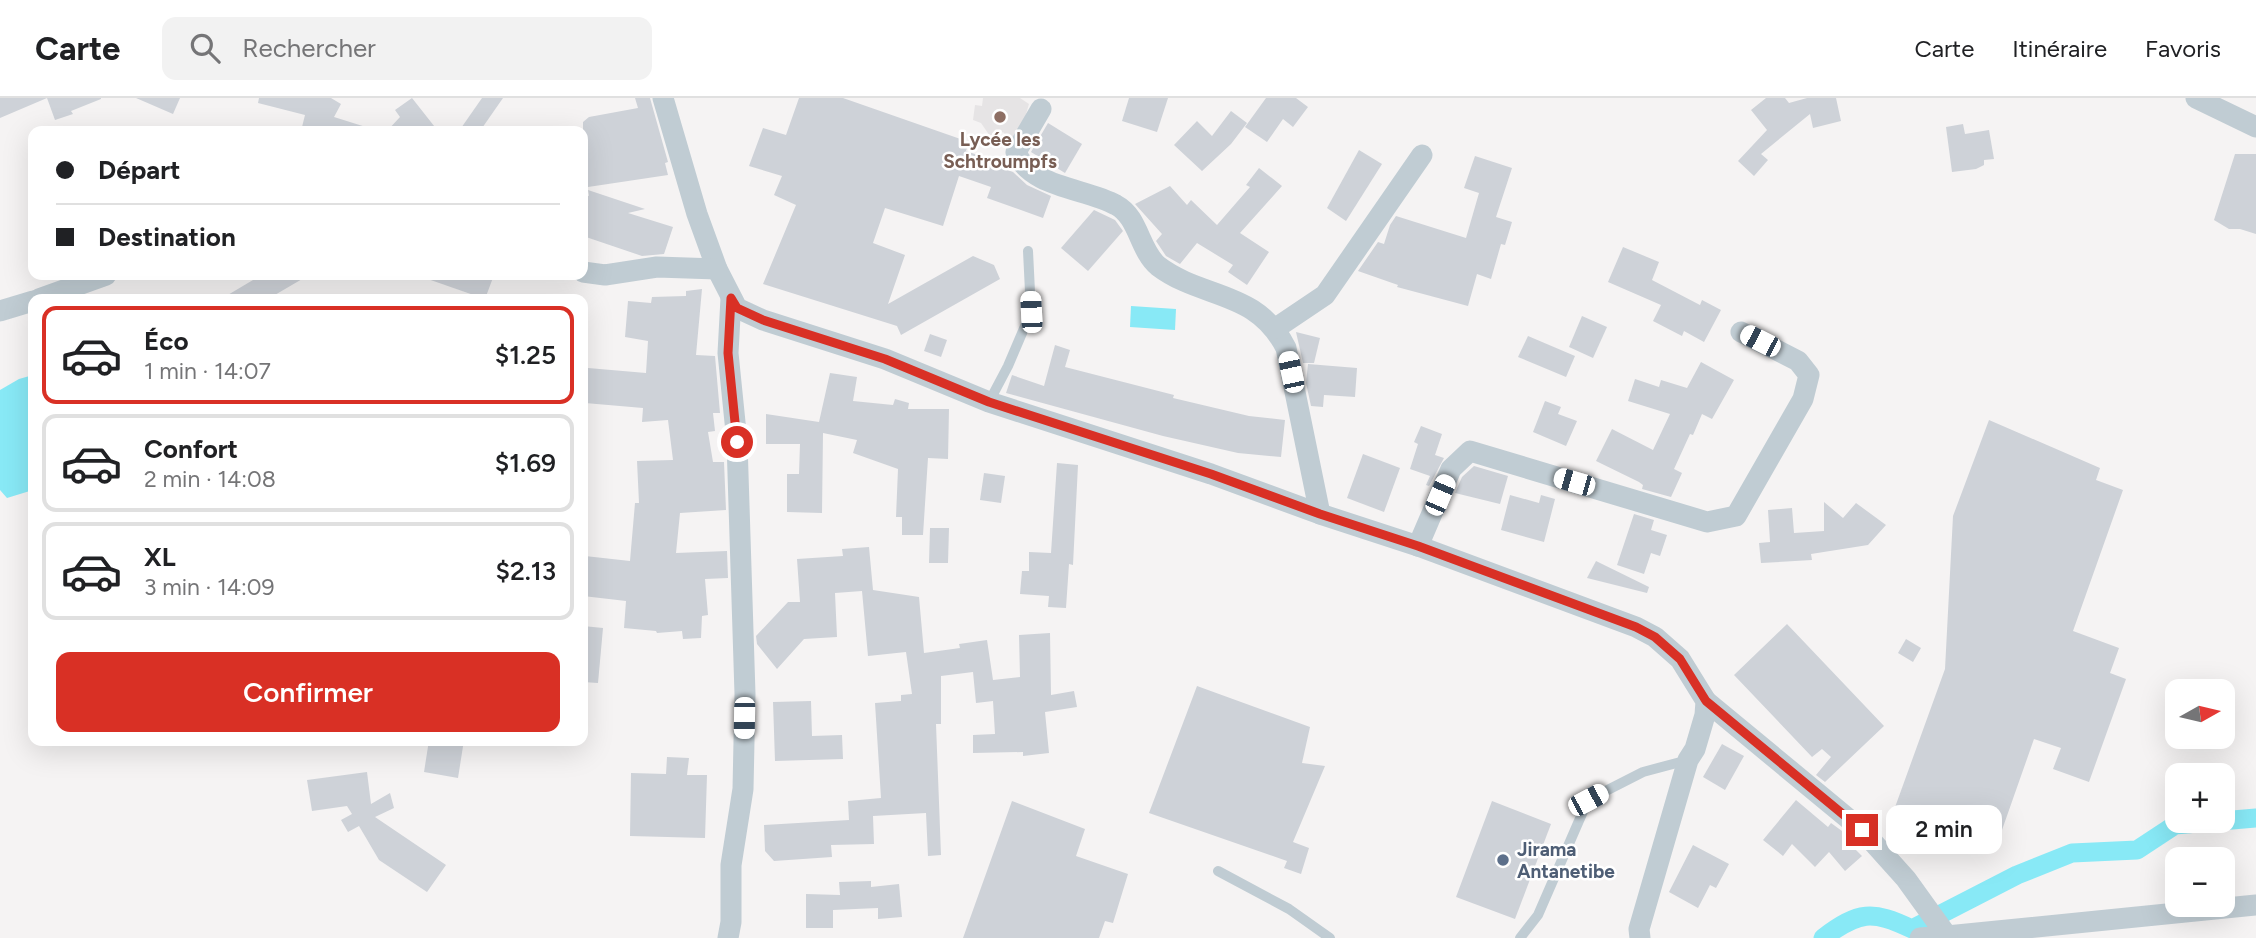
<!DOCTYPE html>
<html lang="fr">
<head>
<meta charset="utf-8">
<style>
  body { margin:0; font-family:Figtree,sans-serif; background:#f2f2f2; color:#202124; height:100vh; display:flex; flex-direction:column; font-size:26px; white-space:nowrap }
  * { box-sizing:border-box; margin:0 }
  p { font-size:23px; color:#757577 }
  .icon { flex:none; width:38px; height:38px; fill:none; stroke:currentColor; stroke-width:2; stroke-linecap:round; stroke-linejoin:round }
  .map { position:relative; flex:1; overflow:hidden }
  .drawer { position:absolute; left:28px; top:196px; width:560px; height:452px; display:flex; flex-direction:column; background:#fff; border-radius:14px; box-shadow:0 7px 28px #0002 }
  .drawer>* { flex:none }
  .top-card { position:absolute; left:28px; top:28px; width:560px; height:154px; border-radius:14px; box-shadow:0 7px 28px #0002; display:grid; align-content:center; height:154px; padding:0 28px; background:#fff }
  .needle { width:46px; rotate:82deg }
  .controls { position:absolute; left:2165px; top:581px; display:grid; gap:14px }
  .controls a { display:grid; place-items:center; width:70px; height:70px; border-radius:14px; background:#fff; box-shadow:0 7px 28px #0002; font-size:35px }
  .end { position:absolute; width:32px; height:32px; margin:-16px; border:9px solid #d93025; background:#fff; box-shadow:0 0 0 4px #fff }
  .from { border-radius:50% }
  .bubble { position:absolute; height:49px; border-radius:14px; background:#fff; box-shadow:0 7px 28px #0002; font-size:23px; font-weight:600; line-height:49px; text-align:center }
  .car { position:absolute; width:21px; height:42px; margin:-21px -10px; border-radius:9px; box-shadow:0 0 5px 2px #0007; background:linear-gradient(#fff 24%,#345 0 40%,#fff 0 76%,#345 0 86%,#fff 0) }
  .top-card b { display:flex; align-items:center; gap:24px; height:66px; font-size:26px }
  .top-card b+b { border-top:2px solid #e0e0e0 }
  .top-card i { width:18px; height:18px; background:#202124 }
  ul { padding:12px 0 0; list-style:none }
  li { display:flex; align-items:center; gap:21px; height:98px; margin:0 14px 10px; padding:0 14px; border:4px solid #e0e0e0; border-radius:14px }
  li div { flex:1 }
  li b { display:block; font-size:26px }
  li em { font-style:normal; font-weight:600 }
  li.on { border-color:#d93025 }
  li>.icon { width:63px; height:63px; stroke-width:1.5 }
  .button { display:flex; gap:14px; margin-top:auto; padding:14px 28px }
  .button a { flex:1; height:80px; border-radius:14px; background:#d93025; color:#fff; font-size:28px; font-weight:600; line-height:80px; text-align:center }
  header { display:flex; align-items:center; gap:42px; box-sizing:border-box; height:98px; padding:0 35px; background:#fff; border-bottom:2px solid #e0e0e0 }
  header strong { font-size:33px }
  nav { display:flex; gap:38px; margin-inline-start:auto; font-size:24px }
  .search { width:490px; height:63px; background:#f2f2f2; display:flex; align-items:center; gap:18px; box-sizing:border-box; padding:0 24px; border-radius:14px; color:#757577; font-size:26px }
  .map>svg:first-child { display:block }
  .education { fill:#e6e4e5 }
  .water { fill:#88e9f6 }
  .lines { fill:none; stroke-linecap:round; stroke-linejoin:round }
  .canal { stroke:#88e9f6; stroke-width:19 }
  .building { fill:#ced2d8 }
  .lane { stroke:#c0ccd3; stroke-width:10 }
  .street { stroke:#c0ccd3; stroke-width:21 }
  .route { stroke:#d93025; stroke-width:9 }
  .education-dot { fill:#8d6e63; stroke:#fff; stroke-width:2.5 }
  .service-dot { fill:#5c6f8a; stroke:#fff; stroke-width:2.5 }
  .labels { text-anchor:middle; stroke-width:5; stroke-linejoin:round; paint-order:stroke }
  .education-label { font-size:19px; font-weight:bold; fill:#785e54; stroke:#fff }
  .service-label { font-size:19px; font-weight:bold; fill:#4e5e75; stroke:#fff; text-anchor:start }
</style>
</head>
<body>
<header>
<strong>Carte</strong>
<div class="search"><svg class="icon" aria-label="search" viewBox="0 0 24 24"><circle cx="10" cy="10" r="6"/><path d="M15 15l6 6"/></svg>Rechercher</div>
<nav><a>Carte</a><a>Itinéraire</a><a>Favoris</a></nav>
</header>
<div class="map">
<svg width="2256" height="840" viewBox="0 0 2256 840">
  <rect width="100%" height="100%" fill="#f5f3f3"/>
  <polygon class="education" points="983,0 1020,0 1029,6 1023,26 1011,42 1003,34 992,41 981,25 973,22 975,7 982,8"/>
  <g class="water">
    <polygon points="1131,208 1176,211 1175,232 1130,229"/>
    <polygon points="33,277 33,392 7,400 0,392 0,292 19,281"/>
  </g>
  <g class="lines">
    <path class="canal" d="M1823,840C1859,813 1872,812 1912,831L2017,777L2072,755L2137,752L2175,727L2256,720"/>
  </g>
  <g class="building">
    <polygon points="0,0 101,0 101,1 71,13 73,16 55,22 47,0 0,20"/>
    <polygon points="136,0 180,0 173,16"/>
    <polygon points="259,0 331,0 341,6 334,19 369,30 368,33 301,33 305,17 258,5"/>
    <polygon points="412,0 438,33 387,33 400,19 395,12"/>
    <polygon points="482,0 503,0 480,33 459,33"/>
    <polygon points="635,0 650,0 668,64 665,65 668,77 588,89 583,52 583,24 589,19 638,10"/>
    <polygon points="799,0 843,0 969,44 966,53 986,60 985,64 1013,74 1027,87 1051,98 1043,120 987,100 991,89 959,78 943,128 885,110 873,145 905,157 888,206 973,158 994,167 1000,181 901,237 897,228 763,186 796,107 774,97 782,78 749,68 763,30 786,37"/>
    <polygon points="1129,0 1168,0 1157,34 1122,23"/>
    <polygon points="1266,0 1296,0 1308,9 1293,29 1283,21 1267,44 1245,29"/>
    <polygon points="1766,0 1785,0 1789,5 1807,0 1836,0 1841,23 1813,30 1810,16 1761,56 1768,62 1754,78 1738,63 1767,32 1751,12"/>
    <polygon points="1231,13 1247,25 1231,46 1202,73 1174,47 1197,23 1212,38"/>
    <polygon points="1048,25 1082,46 1065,75 1031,54"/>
    <polygon points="1963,26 1965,36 1989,32 1994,61 1984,62 1984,67 1976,71 1952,74 1946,29"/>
    <polygon points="1359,52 1382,66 1346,123 1327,110"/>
    <polygon points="2235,56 2256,56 2256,136 2240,131 2229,131 2214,122"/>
    <polygon points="1475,58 1512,70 1496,119 1512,124 1505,147 1501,146 1491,181 1477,176 1468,208 1397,189 1398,187 1358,173 1378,144 1384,146 1390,127 1396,118 1466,140 1479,95 1464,90"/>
    <polygon points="1259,70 1282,88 1240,135 1269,154 1247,187 1228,174 1233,167 1197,145 1180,166 1166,158 1156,143 1162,136 1135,106 1170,88 1187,107 1191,102 1217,127 1250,89 1246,87"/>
    <polygon points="588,92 645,111 628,115 673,129 664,156 642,158 583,138 583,96 589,98"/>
    <polygon points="1094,112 1115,122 1123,133 1088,173 1061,150"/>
    <polygon points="1623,149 1659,164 1652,182 1700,207 1702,202 1721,212 1704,244 1684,233 1682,238 1653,223 1661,207 1608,184"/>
    <polygon points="249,177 309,177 268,201 221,201 253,182"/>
    <polygon points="422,177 494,177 485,201 422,179"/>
    <polygon points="702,191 696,257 715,258 720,315 713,315 715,333 708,334 713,364 724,364 726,412 680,415 676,455 727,453 728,480 705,481 708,517 702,518 701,540 683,541 682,533 657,535 656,533 624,530 626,503 583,498 585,458 630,463 635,405 639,405 637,363 673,362 668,322 642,324 643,310 585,305 588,270 646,275 648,243 625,239 628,203 651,205 652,199 686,198 686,193"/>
    <polygon points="1582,218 1607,229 1593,260 1569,249"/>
    <polygon points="1296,234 1320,240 1314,265 1303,265"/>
    <polygon points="930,236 947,242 941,259 924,253"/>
    <polygon points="1528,238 1575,258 1566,279 1518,259"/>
    <polygon points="1055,247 1070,252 1065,269 1174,297 1173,300 1249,318 1285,322 1281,359 1238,355 1163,338 1006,295 1012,277 1044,288"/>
    <polygon points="1701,264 1734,282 1712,321 1702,316 1693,337 1690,336 1674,371 1682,375 1671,399 1642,391 1643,387 1639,384 1596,363 1612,331 1653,352 1670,316 1628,303 1635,281 1659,289 1661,282 1687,290"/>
    <polygon points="1308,266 1357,270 1355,299 1324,297 1323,309 1311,308 1306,285"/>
    <polygon points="830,275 857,279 853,303 893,307 895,301 909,305 908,311 949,311 948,361 928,360 923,437 902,437 902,419 896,419 898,371 853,355 857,342 823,335 822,415 787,414 787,376 799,376 800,346 766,346 766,316 819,324"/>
    <polygon points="1545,303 1561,309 1558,316 1577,323 1566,348 1533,334"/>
    <polygon points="1989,322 2100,370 2096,382 2123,392 2073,533 2119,550 2110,575 2126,581 2089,684 2053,671 2061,650 2034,641 1996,749 1894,712 1945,571 1953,418"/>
    <polygon points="1421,328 1442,336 1435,357 1444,360 1429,388 1426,387 1430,378 1410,371 1418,346 1414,344"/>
    <polygon points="1363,356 1400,370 1384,414 1347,400"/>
    <polygon points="1057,365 1078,367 1073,467 1069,466 1066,510 1048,509 1049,498 1020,496 1022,473 1029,473 1029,454 1051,455"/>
    <polygon points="1474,368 1508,378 1500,406 1455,395 1462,379"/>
    <polygon points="984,375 1005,378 1001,405 980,402"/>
    <polygon points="1510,397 1539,405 1541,397 1555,401 1544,444 1501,432"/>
    <polygon points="1824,404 1843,420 1856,405 1886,427 1868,447 1811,456 1812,462 1761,465 1759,445 1770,444 1768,412 1792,410 1794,435 1824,433"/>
    <polygon points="1634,416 1654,422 1651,432 1667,437 1660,458 1651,455 1644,476 1617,467"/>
    <polygon points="930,430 949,430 948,465 929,465"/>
    <polygon points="869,449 873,492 919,499 924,555 960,550 959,546 987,542 993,582 1020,579 1019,537 1050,535 1051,597 1074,593 1077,609 1045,614 1049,655 1023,658 1023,654 973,655 973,637 995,636 993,603 976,605 973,574 941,578 941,626 936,626 941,757 928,758 926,715 873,718 874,746 831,747 832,759 774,763 765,753 764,727 849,722 848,703 881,700 875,605 901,603 901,597 912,596 906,554 868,558 862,493 835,495 837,539 804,541 777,571 757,546 756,538 788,504 800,504 797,461 843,458 842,451"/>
    <polygon points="1596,463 1649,489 1647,495 1587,480"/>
    <polygon points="1787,526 1884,628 1825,684 1816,677 1831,659 1822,651 1812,659 1734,577"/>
    <polygon points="583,528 603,530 598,585 583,584"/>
    <polygon points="1906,541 1921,550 1913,564 1898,555"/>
    <polygon points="1197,588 1310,629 1302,665 1325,668 1293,744 1309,750 1301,776 1284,770 1287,763 1149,715"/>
    <polygon points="811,603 812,638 842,637 843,661 775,663 773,604"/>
    <polygon points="429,642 464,642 458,680 424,674"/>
    <polygon points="1722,646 1744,658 1725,692 1703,679"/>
    <polygon points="667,659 689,660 687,677 707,677 705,740 630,738 631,675 666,676"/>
    <polygon points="367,674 371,706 390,695 394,710 375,719 446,767 427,794 379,762 359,728 348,734 341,722 352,716 347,708 312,713 307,682"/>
    <polygon points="1796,702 1828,729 1831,725 1853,741 1858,747 1855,751 1862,758 1845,773 1829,754 1815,769 1792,746 1783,758 1763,742"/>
    <polygon points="1012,703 1085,731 1076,758 1128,776 1113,825 1105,823 1099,840 963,840"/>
    <polygon points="1492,703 1551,726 1515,821 1456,799"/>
    <polygon points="1693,747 1729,766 1716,790 1710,787 1698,810 1669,794"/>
    <polygon points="871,783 871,789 899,786 902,819 878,821 878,810 833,812 833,830 806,830 806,796 840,797 839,784"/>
  </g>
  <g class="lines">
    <g class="lane">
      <polyline points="989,304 1008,268 1031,214 1028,153"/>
      <polyline points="1218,773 1289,811 1330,840"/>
      <polyline points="1520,840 1538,817 1588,702 1643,674 1688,662"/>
    </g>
    <g class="street">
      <polyline points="663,0 697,116 717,171 737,210 763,222 885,261 989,304 1211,376 1320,416 1418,448 1636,529 1655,539 1680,561 1706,603 1705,617 1695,651 1688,662 1639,831 1640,840"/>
      <polyline points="2196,0 2256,29"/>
      <path d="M1041,11L1016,54C1030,90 1086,90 1116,107C1139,119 1139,152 1158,168C1203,202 1256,191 1286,250L1320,416"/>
      <polyline points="583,174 605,177 657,169 717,171"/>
      <polyline points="39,201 106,177"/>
      <polyline points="0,213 33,203"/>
      <polyline points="1276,230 1325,197 1422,57"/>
      <polyline points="1418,448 1451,371 1470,353 1707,424 1736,418 1803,301 1809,277 1798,263 1741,234"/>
      <polyline points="1706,603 1862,732 1906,781 1947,838 2256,807"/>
      <polyline points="728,840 731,824 731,767 743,691 745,596 737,344 728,255 731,200"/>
      <polyline points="1920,840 1947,838"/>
    </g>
  </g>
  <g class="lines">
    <polyline class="route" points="737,344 728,255 731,200 737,210 763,222 885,261 989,304 1211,376 1320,416 1418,448 1636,529 1655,539 1680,561 1706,603 1862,732"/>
  </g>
  <circle class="education-dot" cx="1000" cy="19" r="7"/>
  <circle class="service-dot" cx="1503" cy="762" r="7"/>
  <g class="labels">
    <g class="education-label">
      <text x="1000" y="48">Lycée les<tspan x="1000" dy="22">Schtroumpfs</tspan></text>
    </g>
    <g class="service-label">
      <text x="1517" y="758">Jirama<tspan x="1517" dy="22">Antanetibe</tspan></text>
    </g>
  </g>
</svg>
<div class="controls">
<a><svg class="needle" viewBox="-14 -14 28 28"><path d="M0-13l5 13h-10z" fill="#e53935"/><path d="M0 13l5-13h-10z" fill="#757577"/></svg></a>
<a>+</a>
<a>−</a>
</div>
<i class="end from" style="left:737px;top:344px"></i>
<i class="end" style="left:1862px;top:732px"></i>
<div class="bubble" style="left:1886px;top:707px;width:116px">2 min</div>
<i class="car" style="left:1031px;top:214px;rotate:357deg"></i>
<i class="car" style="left:1760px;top:243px;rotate:297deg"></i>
<i class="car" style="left:1291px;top:274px;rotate:348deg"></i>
<i class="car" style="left:1574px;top:384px;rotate:286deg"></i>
<i class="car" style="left:1440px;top:397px;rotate:23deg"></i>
<i class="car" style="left:744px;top:620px;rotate:181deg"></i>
<i class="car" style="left:1588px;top:702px;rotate:62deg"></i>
<div class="top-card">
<b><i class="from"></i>Départ</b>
<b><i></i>Destination</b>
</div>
<section class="drawer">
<ul>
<li class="on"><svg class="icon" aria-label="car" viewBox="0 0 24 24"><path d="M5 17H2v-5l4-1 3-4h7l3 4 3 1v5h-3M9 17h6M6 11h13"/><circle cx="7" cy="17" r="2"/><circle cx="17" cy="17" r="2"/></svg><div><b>Éco</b><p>1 min · 14:07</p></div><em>$1.25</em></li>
<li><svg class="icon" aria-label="car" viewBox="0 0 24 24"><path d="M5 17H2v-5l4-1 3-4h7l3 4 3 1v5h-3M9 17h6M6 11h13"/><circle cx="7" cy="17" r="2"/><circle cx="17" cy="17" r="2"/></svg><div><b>Confort</b><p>2 min · 14:08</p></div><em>$1.69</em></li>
<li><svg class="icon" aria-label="car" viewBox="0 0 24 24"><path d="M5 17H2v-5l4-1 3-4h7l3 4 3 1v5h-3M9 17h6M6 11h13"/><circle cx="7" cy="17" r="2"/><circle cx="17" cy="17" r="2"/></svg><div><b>XL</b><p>3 min · 14:09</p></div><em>$2.13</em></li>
</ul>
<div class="button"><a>Confirmer</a></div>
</section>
</div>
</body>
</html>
